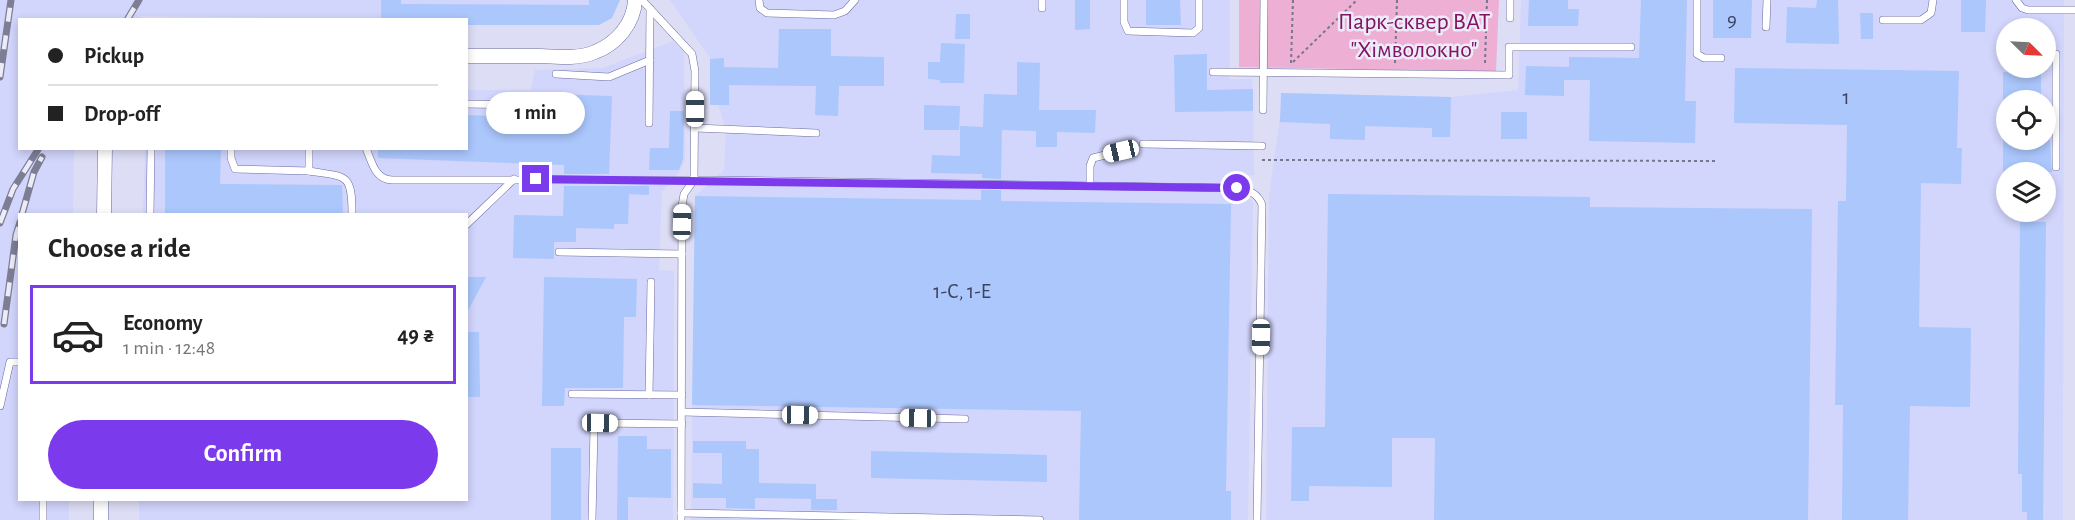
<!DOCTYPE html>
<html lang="en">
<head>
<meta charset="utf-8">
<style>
  body { margin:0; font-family:"Alegreya Sans",sans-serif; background:#f6f6f6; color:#222; height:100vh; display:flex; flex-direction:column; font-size:22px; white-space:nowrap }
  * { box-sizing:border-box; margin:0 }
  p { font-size:20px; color:#767676 }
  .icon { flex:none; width:33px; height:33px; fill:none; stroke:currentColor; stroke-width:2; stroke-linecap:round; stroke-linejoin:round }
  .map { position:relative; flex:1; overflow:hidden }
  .sheet { position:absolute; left:18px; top:213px; width:450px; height:288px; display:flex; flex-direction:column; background:#fff; border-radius:0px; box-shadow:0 3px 9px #0003 }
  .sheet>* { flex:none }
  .guide { position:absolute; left:18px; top:18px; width:450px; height:132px; border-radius:0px; box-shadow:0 3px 9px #0003; display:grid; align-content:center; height:132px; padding:0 30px; background:#fff }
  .needle { width:39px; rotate:114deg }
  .fabs { position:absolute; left:1996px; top:18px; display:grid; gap:12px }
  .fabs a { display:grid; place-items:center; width:60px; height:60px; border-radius:50%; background:#fff; box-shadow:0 3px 9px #0003; font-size:30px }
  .end { position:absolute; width:27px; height:27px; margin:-14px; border:8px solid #7c3aed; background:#fff; box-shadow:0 0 0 3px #fff }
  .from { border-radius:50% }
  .bubble { position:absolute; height:42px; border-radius:21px; background:#fff; box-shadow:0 3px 9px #0003; font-size:20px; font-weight:700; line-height:42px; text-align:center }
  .car { position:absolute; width:18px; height:36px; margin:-18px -9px; border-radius:8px; box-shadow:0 0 4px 2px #0007; background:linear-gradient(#fff 24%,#345 0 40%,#fff 0 76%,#345 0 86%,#fff 0) }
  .guide b { display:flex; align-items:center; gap:21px; height:57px; font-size:22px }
  .guide b+b { border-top:2px solid #e0e0e0 }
  .guide i { width:15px; height:15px; background:#222 }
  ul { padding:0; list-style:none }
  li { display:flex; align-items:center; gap:18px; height:99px; margin:0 12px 9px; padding:0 18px; border:3px solid transparent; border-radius:0px }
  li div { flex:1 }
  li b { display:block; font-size:22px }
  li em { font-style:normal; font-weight:700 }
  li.on { border-color:#7c3aed }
  li>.icon { width:54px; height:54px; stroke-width:1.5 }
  h2 { padding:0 30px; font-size:27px; line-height:72px }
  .button { display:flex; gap:12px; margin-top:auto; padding:12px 30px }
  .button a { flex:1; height:69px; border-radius:36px; background:#7c3aed; color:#fff; font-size:24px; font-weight:700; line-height:69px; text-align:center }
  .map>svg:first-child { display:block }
  .built { fill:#d2d5fc; fill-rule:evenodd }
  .green { fill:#edafd4 }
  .building { fill:#abc7fc }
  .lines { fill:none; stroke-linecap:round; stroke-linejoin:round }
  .lane-casing { stroke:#6a6b9f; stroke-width:8 }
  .street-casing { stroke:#6a6b9f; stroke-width:15 }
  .path { stroke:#76768c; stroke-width:2; stroke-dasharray:3 3; stroke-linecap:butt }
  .lane { stroke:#fff; stroke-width:7 }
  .street { stroke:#fff; stroke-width:14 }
  .rail-casing { stroke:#7d7e94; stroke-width:7 }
  .rail { stroke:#ececf9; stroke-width:4.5; stroke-dasharray:14; stroke-linecap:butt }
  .route { stroke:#7c3aed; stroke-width:8 }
  .labels { text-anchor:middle; stroke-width:5; stroke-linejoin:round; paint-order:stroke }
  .number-label { font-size:21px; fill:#3a425e }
  .park-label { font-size:24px; fill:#831464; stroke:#ececf9 }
</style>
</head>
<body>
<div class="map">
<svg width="2075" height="520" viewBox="0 0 2075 520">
  <rect width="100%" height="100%" fill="#dddef6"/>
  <g class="built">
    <polygon points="0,0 619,0 612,18 599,25 467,25 466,20 141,16 138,20 20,20 20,148 74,149 73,214 20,214 20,500 69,500 69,520 0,520"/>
    <polygon points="670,0 1230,0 1230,79 1252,79 1253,89 1254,175 1237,176 1253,203 1248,520 691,520 695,196 724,170 726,129 718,105 710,105 710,58"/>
    <path d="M1521,0H2064L2063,520H1266L1269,196L1281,110V93L1451,97L1518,90ZM2007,28H2046V68H2007ZM2007,100H2046V140H2007ZM2007,172H2046V212H2007Z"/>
    <polygon points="673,41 684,52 685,160 680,171 662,192 659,270 674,271 673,520 139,520 139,500 466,500 466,214 143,214 145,149 466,148 467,90 531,90 535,70 603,68"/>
  </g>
  <polygon class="green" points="1239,0 1499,0 1496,72 1239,67"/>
  <g class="building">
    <polygon points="381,0 401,0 401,4 589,5 589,0 620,0 612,18 599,25 466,25 466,20 381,20"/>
    <polygon points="1075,0 1090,0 1090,29 1075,30"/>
    <polygon points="1146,0 1180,0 1181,25 1146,25"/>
    <polygon points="1529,0 1568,0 1568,9 1579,9 1578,26 1528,26"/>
    <polygon points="1641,0 1687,0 1685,101 1696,101 1695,143 1589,141 1590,80 1564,80 1564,96 1525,95 1526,66 1569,67 1569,57 1639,58"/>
    <polygon points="1713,0 1752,0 1751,38 1713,38"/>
    <polygon points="1817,0 1838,0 1839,44 1786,43 1787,7 1816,8"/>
    <polygon points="1961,0 1986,0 1985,32 1961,32"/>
    <polygon points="1860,13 1873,13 1873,39 1861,39"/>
    <polygon points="956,14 970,14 970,39 955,39"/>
    <polygon points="779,29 831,29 831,56 884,57 884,86 839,86 838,116 815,115 816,86 729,85 729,105 710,105 710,59 724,58 724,67 778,68"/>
    <polygon points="941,43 965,44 964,83 940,83 940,80 928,79 928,62 940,62"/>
    <polygon points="1207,54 1207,90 1253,89 1253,111 1175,112 1174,55"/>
    <polygon points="1017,62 1040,63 1039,110 1096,110 1095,133 1057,132 1057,147 1036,147 1036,131 1002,130 1001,179 982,178 982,174 931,173 932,155 960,156 960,126 983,127 984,94 1017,95"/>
    <polygon points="1735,68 1959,71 1957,148 1962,148 1961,184 1921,183 1919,327 1971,328 1970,407 1910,406 1908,520 1842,520 1843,405 1835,405 1838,201 1846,201 1847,125 1734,123"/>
    <rect x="2003" y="72" width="38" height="28"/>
    <polygon points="1281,93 1451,97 1450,137 1432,137 1432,128 1365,126 1365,140 1330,139 1330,124 1280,122"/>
    <polygon points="543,94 612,96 609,174 564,174 564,165 378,158 378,148 466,148 466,115 542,118"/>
    <polygon points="924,105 960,106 959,130 924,130"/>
    <polygon points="670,111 684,111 683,159 679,170 649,170 650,148 669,148"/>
    <rect x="1501" y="112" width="26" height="27"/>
    <polygon points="2003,140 2050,140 2052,172 2003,172"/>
    <polygon points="165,148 221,148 220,184 342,185 343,214 165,214"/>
    <polygon points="564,186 649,186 649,195 629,194 628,224 614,224 614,229 576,228 576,242 554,242 554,259 513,258 514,215 563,216"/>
    <polygon points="981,190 1001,190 1001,201 1231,204 1226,491 1231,491 1231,520 1079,520 1081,411 692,405 695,196 981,200"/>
    <polygon points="1328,194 1590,197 1590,207 1812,209 1808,520 1434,520 1435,438 1392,438 1392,487 1309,486 1309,501 1291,501 1292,427 1325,427"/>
    <polygon points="2020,222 2046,222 2043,520 2027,520 2027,512 2022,512 2022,474 2018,474"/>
    <polygon points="466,277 486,277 466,314"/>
    <polygon points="544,277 637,279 636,317 624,317 623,388 565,388 564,406 542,406"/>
    <polygon points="466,332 479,332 480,397 466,397"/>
    <polygon points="618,436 647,436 647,449 671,449 671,498 628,497 628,520 617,520"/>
    <polygon points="693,441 746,441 746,449 759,449 759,483 816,484 816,499 755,498 755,509 726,508 726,498 693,498 693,483 722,484 722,453 693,453"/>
    <rect x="551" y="448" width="30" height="72"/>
    <polygon points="871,451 1047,455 1047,482 871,478"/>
    <rect x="811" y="499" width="26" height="11"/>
  </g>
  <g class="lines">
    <g class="lane-casing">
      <g id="lane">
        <polyline points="642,0 692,54 695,71 694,180 684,194 682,206 681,520"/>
        <polyline points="759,0 760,8 767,13 834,15 845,11 855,0"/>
        <polyline points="1124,0 1124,22 1128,31 1193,33 1199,28 1199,0"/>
        <polyline points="1697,0 1697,54 1704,58 1721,58"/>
        <polyline points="2016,0 2022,8 2028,10 2075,10"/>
        <polyline points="1042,8 1042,0"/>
        <polyline points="1510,18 1510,0"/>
        <polyline points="1883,20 1921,20 1931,13 1933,0"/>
        <polyline points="1766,27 1767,0"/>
        <polyline points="2056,54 2056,167"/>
        <polyline points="1213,72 1509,75 1509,47 1631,47"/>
        <polyline points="556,74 609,77 650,60"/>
        <polyline points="466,104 523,105"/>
        <polyline points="1263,110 1264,0"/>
        <polyline points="649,123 650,9"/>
        <polyline points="695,128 816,133"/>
        <polyline points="1143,144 1262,146"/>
        <polyline points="231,148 231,158 235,169 309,171 309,148"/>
        <path d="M366,148C372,163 375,179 392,180H711L1237,188C1248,190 1258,193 1262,205L1257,520"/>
        <path d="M309,171C347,177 352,173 352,214"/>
        <polyline points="1090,185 1090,166 1093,158 1121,151"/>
        <polyline points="150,214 151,148"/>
        <polyline points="466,225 514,179"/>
        <polyline points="559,252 682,254"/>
        <polyline points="572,394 682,395"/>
        <polyline points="649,395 651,282"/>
        <polyline points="0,406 10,362 20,362"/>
        <polyline points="682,412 965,419"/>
        <polyline points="681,513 1040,520"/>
        <polyline points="43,520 43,500"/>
        <polyline points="592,520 594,427 600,423 682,424"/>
      </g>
    </g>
    <g class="street-casing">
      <g id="street">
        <path d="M466,56C491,56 516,56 540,56C558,57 579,59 595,52C616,44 634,24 635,0"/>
        <polyline points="104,214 105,148"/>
        <polyline points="101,520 101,500"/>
      </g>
    </g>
    <g class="path">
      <polyline points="1293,62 1357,0"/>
      <polyline points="1291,63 1293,0"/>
      <polyline points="1395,63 1397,0"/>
      <polyline points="1485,63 1487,0"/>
      <polyline points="1262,160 1718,161"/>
    </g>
    <use href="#lane" class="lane"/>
    <use href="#street" class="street"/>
    <g class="rail-casing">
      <g id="rail">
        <polyline points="127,20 139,0"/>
        <polyline points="0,77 11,0"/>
        <polyline points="22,214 34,172 42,157"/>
        <polyline points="0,223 13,189 39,148"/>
        <polyline points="4,324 16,235 20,222"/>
      </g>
    </g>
    <use href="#rail" class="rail"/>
  </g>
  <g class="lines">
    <polyline class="route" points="536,179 1237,188"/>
  </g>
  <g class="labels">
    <g class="number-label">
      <text x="1732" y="26">9</text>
      <text x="1846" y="104">1</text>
      <text x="962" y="298">1-С, 1-E</text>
    </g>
    <g class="park-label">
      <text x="1414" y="29">Парк-сквер ВАТ<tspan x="1414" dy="28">"Хімволокно"</tspan></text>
    </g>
  </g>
</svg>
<div class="fabs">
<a><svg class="needle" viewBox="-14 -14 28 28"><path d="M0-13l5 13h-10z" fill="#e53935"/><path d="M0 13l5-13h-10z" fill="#767676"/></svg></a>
<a><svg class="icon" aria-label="locate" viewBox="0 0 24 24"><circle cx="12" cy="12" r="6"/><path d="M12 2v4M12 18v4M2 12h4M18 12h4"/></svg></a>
<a><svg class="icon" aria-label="layers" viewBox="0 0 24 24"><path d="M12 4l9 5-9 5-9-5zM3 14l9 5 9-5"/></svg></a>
</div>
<i class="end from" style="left:1237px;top:188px"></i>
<i class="end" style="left:536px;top:179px"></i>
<div class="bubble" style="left:486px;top:92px;width:99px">1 min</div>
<i class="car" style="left:695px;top:109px;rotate:0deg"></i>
<i class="car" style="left:1121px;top:151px;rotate:257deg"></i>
<i class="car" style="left:682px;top:222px;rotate:1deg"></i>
<i class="car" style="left:1261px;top:337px;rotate:181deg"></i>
<i class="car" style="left:800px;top:415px;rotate:91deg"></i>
<i class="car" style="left:918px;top:418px;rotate:271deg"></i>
<i class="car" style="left:600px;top:423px;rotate:91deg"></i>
<div class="guide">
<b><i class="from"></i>Pickup</b>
<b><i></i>Drop-off</b>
</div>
<section class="sheet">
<h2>Choose a ride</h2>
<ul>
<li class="on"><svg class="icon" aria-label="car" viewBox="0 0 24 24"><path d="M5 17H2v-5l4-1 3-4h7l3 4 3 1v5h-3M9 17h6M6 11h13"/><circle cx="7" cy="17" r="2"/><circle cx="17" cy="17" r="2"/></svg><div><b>Economy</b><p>1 min · 12:48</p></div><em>49 ₴</em></li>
</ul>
<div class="button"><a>Confirm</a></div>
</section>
</div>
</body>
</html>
